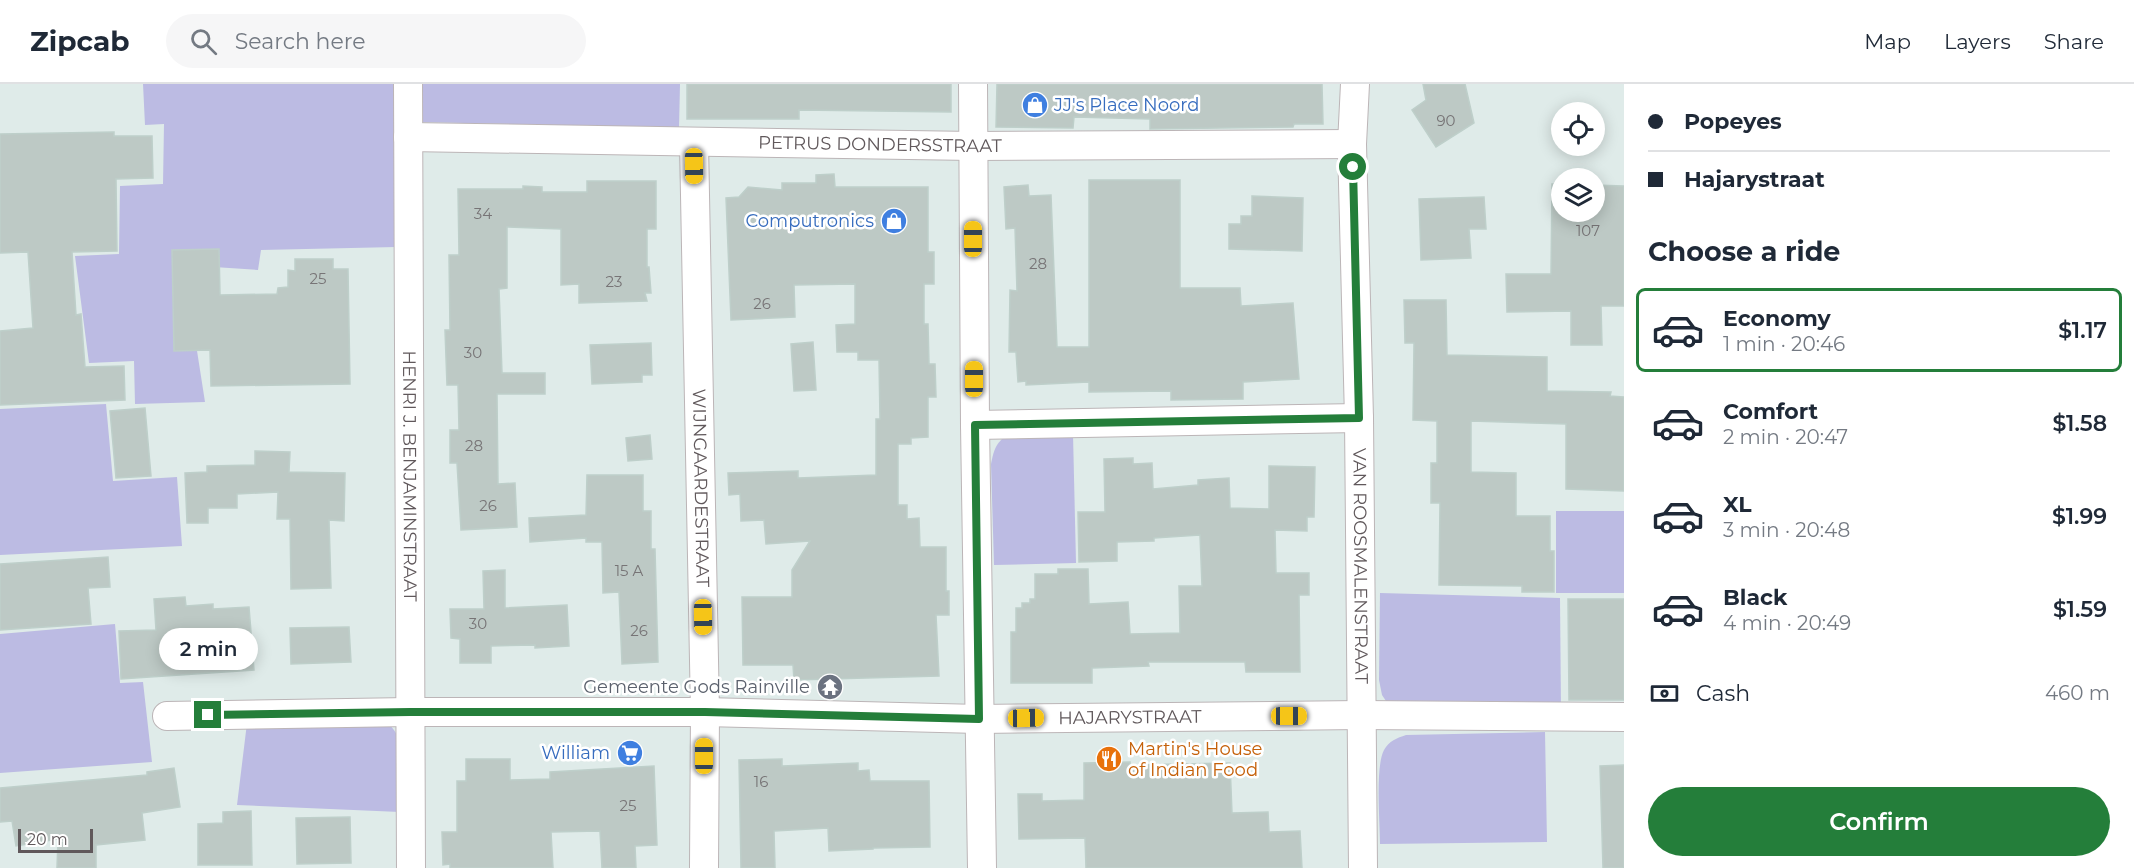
<!DOCTYPE html>
<html lang="en">
<head>
<meta charset="utf-8">
<style>
  body { margin:0; font-family:Montserrat,sans-serif; background:#f6f6f7; color:#1f2937; height:100vh; display:flex; flex-direction:column; font-size:22px; white-space:nowrap }
  * { box-sizing:border-box; margin:0 }
  p { font-size:20px; color:#747a83 }
  .icon { flex:none; width:33px; height:33px; fill:none; stroke:currentColor; stroke-width:2; stroke-linecap:round; stroke-linejoin:round }
  .map { position:relative; flex:1; overflow:hidden }
  .panel { display:flex; flex-direction:column; background:#fff; width:510px }
  .panel>* { flex:none }
  .top-card { display:grid; align-content:center; height:132px; padding:0 24px; background:#fff }
  .tools { position:absolute; left:1551px; top:18px; display:grid; gap:12px }
  .tools a { display:grid; place-items:center; width:54px; height:54px; border-radius:50%; background:#fff; box-shadow:0 3px 15px #0003; font-size:30px }
  .scale { position:absolute; left:18px; bottom:15px; width:75px; box-sizing:border-box; padding-left:6px; border:3px solid #60585b; border-top:0; font-size:16px; line-height:21px; white-space:nowrap; color:#60585b; -webkit-text-stroke:4px #fff; paint-order:stroke }
  .end { position:absolute; width:27px; height:27px; margin:-14px; border:8px solid #247e3a; background:#fff; box-shadow:0 0 0 3px #fff }
  .from { border-radius:50% }
  .bubble { position:absolute; height:42px; border-radius:21px; background:#fff; box-shadow:0 3px 15px #0003; font-size:20px; font-weight:600; line-height:42px; text-align:center }
  .car { position:absolute; width:18px; height:36px; margin:-18px -9px; border-radius:8px; box-shadow:0 0 4px 2px #0007; background:linear-gradient(#f5c518 24%,#345 0 40%,#f5c518 0 76%,#345 0 86%,#f5c518 0) }
  .top-card b { display:flex; align-items:center; gap:21px; height:57px; font-size:22px }
  .top-card b+b { border-top:2px solid #e0e1e3 }
  .top-card i { width:15px; height:15px; background:#1f2937 }
  ul { padding:0; list-style:none }
  li { display:flex; align-items:center; gap:18px; height:84px; margin:0 12px 9px; padding:0 12px; border:3px solid transparent; border-radius:9px }
  li div { flex:1 }
  li b { display:block; font-size:22px }
  li em { font-style:normal; font-weight:600 }
  li.on { border-color:#247e3a }
  li>.icon { width:54px; height:54px; stroke-width:1.5 }
  h2 { padding:0 24px; font-size:27px; line-height:72px }
  .pay { display:flex; align-items:center; gap:15px; height:66px; padding:0 24px; font-size:22px }
  .pay p { margin-inline-start:auto }
  .primary-button { display:flex; gap:12px; margin-top:auto; padding:12px 24px }
  .primary-button a { flex:1; height:69px; border-radius:36px; background:#247e3a; color:#fff; font-size:24px; font-weight:600; line-height:69px; text-align:center }
  header { display:flex; align-items:center; gap:36px; box-sizing:border-box; height:84px; padding:0 30px; background:#fff; border-bottom:2px solid #e0e1e3 }
  header strong { font-size:28px }
  nav { display:flex; gap:33px; margin-inline-start:auto; font-size:21px }
  .search { width:420px; height:54px; background:#f6f6f7; display:flex; align-items:center; gap:15px; box-sizing:border-box; padding:0 21px; border-radius:33px; color:#747a83; font-size:22px }
  main { display:flex; flex:1; min-height:0 }
  .map>svg:first-child { display:block }
  .green { fill:#bcbbe3 }
  .building { fill:#bdc9c5; stroke:#becfca; stroke-width:1.5 }
  .lines { fill:none; stroke-linecap:round; stroke-linejoin:round }
  .minor-casing { stroke:#bcb5b7; stroke-width:30 }
  .minor { stroke:#fff; stroke-width:28 }
  .route { stroke:#247e3a; stroke-width:8 }
  .labels { text-anchor:middle; stroke-width:5; stroke-linejoin:round; paint-order:stroke }
  .number-label { font-size:15px; fill:#777476 }
  .shop-label { font-size:18px; fill:#366cbe; stroke:#fff; text-anchor:end }
  .street-label { font-size:18px; fill:#60585b; stroke:#fff }
  .worship-label { font-size:18px; fill:#5b616d; stroke:#fff; text-anchor:end }
  .food-label { font-size:18px; fill:#c56008; stroke:#fff; text-anchor:start }
</style>
</head>
<body>
<header>
<strong>Zipcab</strong>
<div class="search"><svg class="icon" aria-label="search" viewBox="0 0 24 24"><circle cx="10" cy="10" r="6"/><path d="M15 15l6 6"/></svg>Search here</div>
<nav><a>Map</a><a>Layers</a><a>Share</a></nav>
</header>
<main>
<div class="map">
<svg width="1624" height="784" viewBox="0 0 1624 784">
  <rect width="100%" height="100%" fill="#dfebe9"/>
  <g class="green">
    <polygon points="143,0 398,0 396,163 261,166 258,186 214,183 190,222 205,318 135,320 134,277 89,279 75,172 119,170 120,102 163,100 164,40 145,41"/>
    <polygon points="419,0 680,0 679,44 418,38"/>
    <polygon points="106,320 113,397 177,393 182,462 0,471 0,325"/>
    <path d="M1010,349L1073,350L1076,479L994,481L991,380C994,365 996,358 1010,349Z"/>
    <rect x="1556" y="427" width="68" height="82"/>
    <polygon points="1380,509 1560,514 1561,630 1390,623 1382,611 1379,596"/>
    <polygon points="115,540 120,599 143,598 152,678 0,689 0,550"/>
    <path d="M386,638C412,657 401,700 400,728L237,721L247,639Z"/>
    <path d="M1545,648L1547,758L1380,760C1380,739 1375,683 1384,666C1389,657 1397,654 1406,651Z"/>
  </g>
  <g class="building">
    <polygon points="687,0 951,0 951,28 799,26 799,35 687,35"/>
    <polygon points="997,0 1322,0 1323,40 1294,40 1293,43 1150,45 1150,35 1074,33 1073,44 996,43"/>
    <polygon points="1423,0 1465,0 1474,39 1436,63 1412,26 1426,16"/>
    <polygon points="114,48 114,52 152,52 153,94 116,95 117,167 72,168 76,231 81,230 85,283 124,282 125,316 0,321 0,247 33,244 28,168 0,169 0,50"/>
    <polygon points="834,90 835,103 928,103 928,168 934,168 934,200 924,200 924,240 928,240 929,280 935,280 936,313 928,313 928,353 911,354 911,360 898,360 898,421 907,421 907,435 919,434 920,463 946,463 946,507 949,507 949,531 936,531 939,592 794,596 793,581 743,581 742,513 792,513 792,486 810,457 766,460 764,436 741,437 740,410 729,411 728,389 798,387 798,394 876,391 876,335 880,335 879,276 858,276 858,268 837,268 836,241 855,240 855,200 794,201 795,233 731,236 726,114 739,113 748,103 782,106 782,99 816,99 816,91"/>
    <polygon points="1089,96 1180,96 1180,204 1240,204 1241,222 1293,219 1299,295 1243,298 1243,315 1171,316 1171,307 1089,308 1089,298 1026,301 1026,297 1018,298 1016,268 1009,268 1010,206 1017,207 1015,144 1006,145 1004,103 1028,101 1029,112 1051,111 1057,263 1089,263"/>
    <polygon points="587,97 656,97 656,145 647,145 647,183 649,183 651,209 645,209 647,217 579,219 579,200 561,201 561,145 507,143 507,204 499,205 502,289 545,289 545,310 497,310 498,400 515,399 517,443 461,446 457,379 450,379 450,346 459,346 458,301 447,301 445,246 450,246 449,171 459,171 458,105 523,105 523,102 542,103 542,108 587,108"/>
    <polygon points="1552,100 1562,100 1562,128 1594,128 1594,101 1624,102 1624,222 1601,222 1602,261 1571,261 1571,227 1507,228 1506,190 1551,190"/>
    <polygon points="1252,112 1303,114 1302,167 1229,165 1229,140 1241,140 1241,132 1252,132"/>
    <polygon points="1484,113 1486,145 1469,145 1471,174 1421,176 1419,115"/>
    <polygon points="219,165 220,211 277,210 278,204 288,203 288,186 295,187 295,175 333,175 333,185 348,185 350,300 211,302 210,266 174,267 172,166"/>
    <polygon points="1404,216 1446,216 1447,271 1547,273 1547,307 1611,308 1610,312 1624,313 1624,407 1566,405 1566,340 1471,337 1471,388 1516,389 1516,432 1550,432 1550,467 1554,467 1554,508 1522,508 1522,502 1439,501 1440,419 1431,419 1431,379 1437,379 1437,337 1413,336 1414,259 1405,259"/>
    <polygon points="813,258 816,306 794,307 791,260"/>
    <polygon points="651,259 652,291 642,291 642,298 592,300 590,261"/>
    <polygon points="145,324 151,392 116,394 110,327"/>
    <polygon points="650,351 652,375 628,377 626,354"/>
    <polygon points="255,367 290,368 289,388 345,389 344,437 329,436 331,504 291,505 290,435 277,435 278,408 237,410 237,424 208,424 208,439 187,439 185,389 207,388 207,382 255,381"/>
    <polygon points="1133,374 1133,380 1152,379 1153,405 1198,401 1198,396 1229,394 1230,424 1269,425 1269,382 1315,383 1314,433 1307,433 1307,447 1275,446 1276,489 1309,489 1309,511 1299,511 1300,588 1246,588 1245,578 1148,578 1149,582 1092,584 1092,599 1011,599 1011,548 1016,548 1016,524 1022,524 1022,519 1030,519 1030,515 1035,515 1035,490 1058,490 1058,485 1088,485 1089,520 1128,518 1130,550 1180,549 1179,502 1202,502 1200,451 1154,454 1154,457 1117,458 1117,477 1079,478 1078,428 1105,428 1104,375"/>
    <polygon points="587,391 643,391 643,427 651,427 651,465 655,465 658,578 622,580 619,508 603,509 602,458 586,458 586,454 530,458 529,434 586,431"/>
    <polygon points="108,473 110,503 88,504 91,540 0,546 0,480"/>
    <polygon points="505,486 505,524 567,521 569,562 535,564 535,561 491,562 491,579 460,579 460,555 451,554 450,525 484,525 483,487"/>
    <polygon points="185,513 186,522 213,520 213,525 249,523 254,586 121,595 119,547 156,546 154,515"/>
    <polygon points="1568,515 1624,515 1624,616 1569,616"/>
    <polygon points="349,543 351,578 291,580 290,544"/>
    <polygon points="466,675 510,675 510,696 550,695 550,688 654,682 657,761 635,762 636,784 602,784 600,747 551,748 553,784 450,784 450,780 443,781 442,748 457,748 457,697 466,697"/>
    <polygon points="782,675 782,682 858,679 858,687 869,686 870,697 929,697 930,763 873,764 873,765 829,767 828,744 774,747 775,784 741,784 739,676"/>
    <polygon points="1130,678 1130,681 1230,679 1232,729 1268,728 1269,748 1300,747 1302,784 1086,784 1085,754 1019,755 1018,710 1042,710 1042,717 1084,716 1084,679"/>
    <polygon points="1624,681 1624,784 1603,784 1600,682"/>
    <polygon points="174,684 180,723 142,729 145,756 96,761 96,784 57,784 58,755 16,762 12,737 0,738 0,704 147,691 147,688"/>
    <polygon points="251,727 252,781 198,781 198,740 223,739 223,728"/>
    <polygon points="350,733 351,779 297,780 296,734"/>
  </g>
  <g class="lines">
    <g class="minor-casing">
      <g id="minor">
        <path id="s1" d="M408,0L411,784"/>
        <polyline points="973,0 975,341 982,784"/>
        <path id="s2" d="M1355,0L1352,60L1359,334L1363,784"/>
        <path id="s3" d="M408,53L973,62L1352,60"/>
        <path id="s4" d="M694,59L705,628L704,784"/>
        <polyline points="975,341 1359,334"/>
        <path id="s5" d="M167,632L409,628H705L979,635L1361,631L1624,633"/>
      </g>
    </g>
    <use href="#minor" class="minor"/>
  </g>
  <g class="lines">
    <polyline class="route" points="208,631 410,628 705,628 979,635 975,341 1359,334 1353,83"/>
  </g>
  <defs>
    <g id="shop-disc" transform="scale(1.35)"><circle r="9.5" fill="#3f7fe0" stroke="#fff"/><path d="M-5-2.5h2.3a2.7 3.5 0 0 1 5.4 0H5L5.5 6h-11ZM-1.5-2.5h3a1.5 2.3 0 0 0-3 0Z" fill="#fff"/></g>
    <g id="temple-disc" transform="scale(1.35)"><circle r="9.5" fill="#6b7280" stroke="#fff"/><path d="M0-6L5-2H3V0L6.5 2.5H4V6H1.5V3h-3V6H-4V2.5H-6.5L-3 0V-2H-5Z" fill="#fff"/></g>
    <g id="supermarket-disc" transform="scale(1.35)"><circle r="9.5" fill="#3f7fe0" stroke="#fff"/><path d="M-6-5.5h2.5l.6 2H6L4.5 2H-2.5L-4.4-4H-6ZM-1.5 3.2a1.3 1.3 0 1 0 .1 0ZM3 3.2a1.3 1.3 0 1 0 .1 0Z" fill="#fff"/></g>
    <g id="restaurant-disc" transform="scale(1.35)"><circle r="9.5" fill="#e8710a" stroke="#fff"/><path d="M-5-6h1v4h1v-4h1v4h1v-4h1v5L-1.5 .5V6h-2V.5L-5-1ZM5-6V6H3V1.5H1.5Q1.5-4 5-6Z" fill="#fff"/></g>
  </defs>
  <g fill-rule="evenodd">
    <use href="#shop-disc" x="1035" y="21"/>
    <use href="#shop-disc" x="894" y="137"/>
    <use href="#temple-disc" x="830" y="603"/>
    <use href="#supermarket-disc" x="630" y="669"/>
    <use href="#restaurant-disc" x="1109" y="675"/>
  </g>
  <g class="labels">
    <g class="number-label">
      <text x="1446" y="42">90</text>
      <text x="483" y="135">34</text>
      <text x="1588" y="152">107</text>
      <text x="1038" y="185">28</text>
      <text x="318" y="200">25</text>
      <text x="614" y="203">23</text>
      <text x="762" y="225">26</text>
      <text x="473" y="274">30</text>
      <text x="474" y="367">28</text>
      <text x="488" y="427">26</text>
      <text x="629" y="492">15 A</text>
      <text x="478" y="545">30</text>
      <text x="639" y="552">26</text>
      <text x="761" y="703">16</text>
      <text x="628" y="727">25</text>
    </g>
    <g class="shop-label">
      <text x="1054" y="27" text-anchor="start">JJ's Place Noord</text>
      <text x="874" y="143">Computronics</text>
      <text x="610" y="675">William</text>
    </g>
    <g class="street-label">
      <text dy="6" stroke="none"><textPath href="#s3" startOffset="472">PETRUS DONDERSSTRAAT</textPath></text>
      <text dy="6" stroke="none"><textPath href="#s1" startOffset="392">HENRI J. BENJAMINSTRAAT</textPath></text>
      <text dy="6" stroke="none"><textPath href="#s4" startOffset="345">WIJNGAARDESTRAAT</textPath></text>
      <text dy="6" stroke="none"><textPath href="#s2" startOffset="482">VAN ROOSMALENSTRAAT</textPath></text>
      <text dy="6" stroke="none"><textPath href="#s5" startOffset="963">HAJARYSTRAAT</textPath></text>
    </g>
    <g class="worship-label">
      <text x="810" y="609">Gemeente Gods Rainville</text>
    </g>
    <g class="food-label">
      <text x="1128" y="671">Martin's House<tspan x="1128" dy="21">of Indian Food</tspan></text>
    </g>
  </g>
</svg>
<div class="tools">
<a><svg class="icon" aria-label="locate" viewBox="0 0 24 24"><circle cx="12" cy="12" r="6"/><path d="M12 2v4M12 18v4M2 12h4M18 12h4"/></svg></a>
<a><svg class="icon" aria-label="layers" viewBox="0 0 24 24"><path d="M12 4l9 5-9 5-9-5zM3 14l9 5 9-5"/></svg></a>
</div>
<div class="scale">20 m</div>
<i class="end from" style="left:1353px;top:83px"></i>
<i class="end" style="left:208px;top:631px"></i>
<div class="bubble" style="left:159px;top:544px;width:99px">2 min</div>
<i class="car" style="left:694px;top:82px;rotate:179deg"></i>
<i class="car" style="left:973px;top:155px;rotate:0deg"></i>
<i class="car" style="left:974px;top:295px;rotate:0deg"></i>
<i class="car" style="left:703px;top:533px;rotate:179deg"></i>
<i class="car" style="left:1289px;top:632px;rotate:90deg"></i>
<i class="car" style="left:1026px;top:634px;rotate:89deg"></i>
<i class="car" style="left:704px;top:672px;rotate:0deg"></i>
</div>
<section class="panel">
<div class="top-card">
<b><i class="from"></i>Popeyes</b>
<b><i></i>Hajarystraat</b>
</div>
<h2>Choose a ride</h2>
<ul>
<li class="on"><svg class="icon" aria-label="car" viewBox="0 0 24 24"><path d="M5 17H2v-5l4-1 3-4h7l3 4 3 1v5h-3M9 17h6M6 11h13"/><circle cx="7" cy="17" r="2"/><circle cx="17" cy="17" r="2"/></svg><div><b>Economy</b><p>1 min · 20:46</p></div><em>$1.17</em></li>
<li><svg class="icon" aria-label="car" viewBox="0 0 24 24"><path d="M5 17H2v-5l4-1 3-4h7l3 4 3 1v5h-3M9 17h6M6 11h13"/><circle cx="7" cy="17" r="2"/><circle cx="17" cy="17" r="2"/></svg><div><b>Comfort</b><p>2 min · 20:47</p></div><em>$1.58</em></li>
<li><svg class="icon" aria-label="car" viewBox="0 0 24 24"><path d="M5 17H2v-5l4-1 3-4h7l3 4 3 1v5h-3M9 17h6M6 11h13"/><circle cx="7" cy="17" r="2"/><circle cx="17" cy="17" r="2"/></svg><div><b>XL</b><p>3 min · 20:48</p></div><em>$1.99</em></li>
<li><svg class="icon" aria-label="car" viewBox="0 0 24 24"><path d="M5 17H2v-5l4-1 3-4h7l3 4 3 1v5h-3M9 17h6M6 11h13"/><circle cx="7" cy="17" r="2"/><circle cx="17" cy="17" r="2"/></svg><div><b>Black</b><p>4 min · 20:49</p></div><em>$1.59</em></li>
</ul>
<div class="pay"><svg class="icon" aria-label="cash" viewBox="0 0 24 24"><path d="M3 7h18v10H3z"/><circle cx="12" cy="12" r="2"/></svg>Cash<p>460 m</p></div>
<div class="primary-button"><a>Confirm</a></div>
</section>
</main>
</body>
</html>
